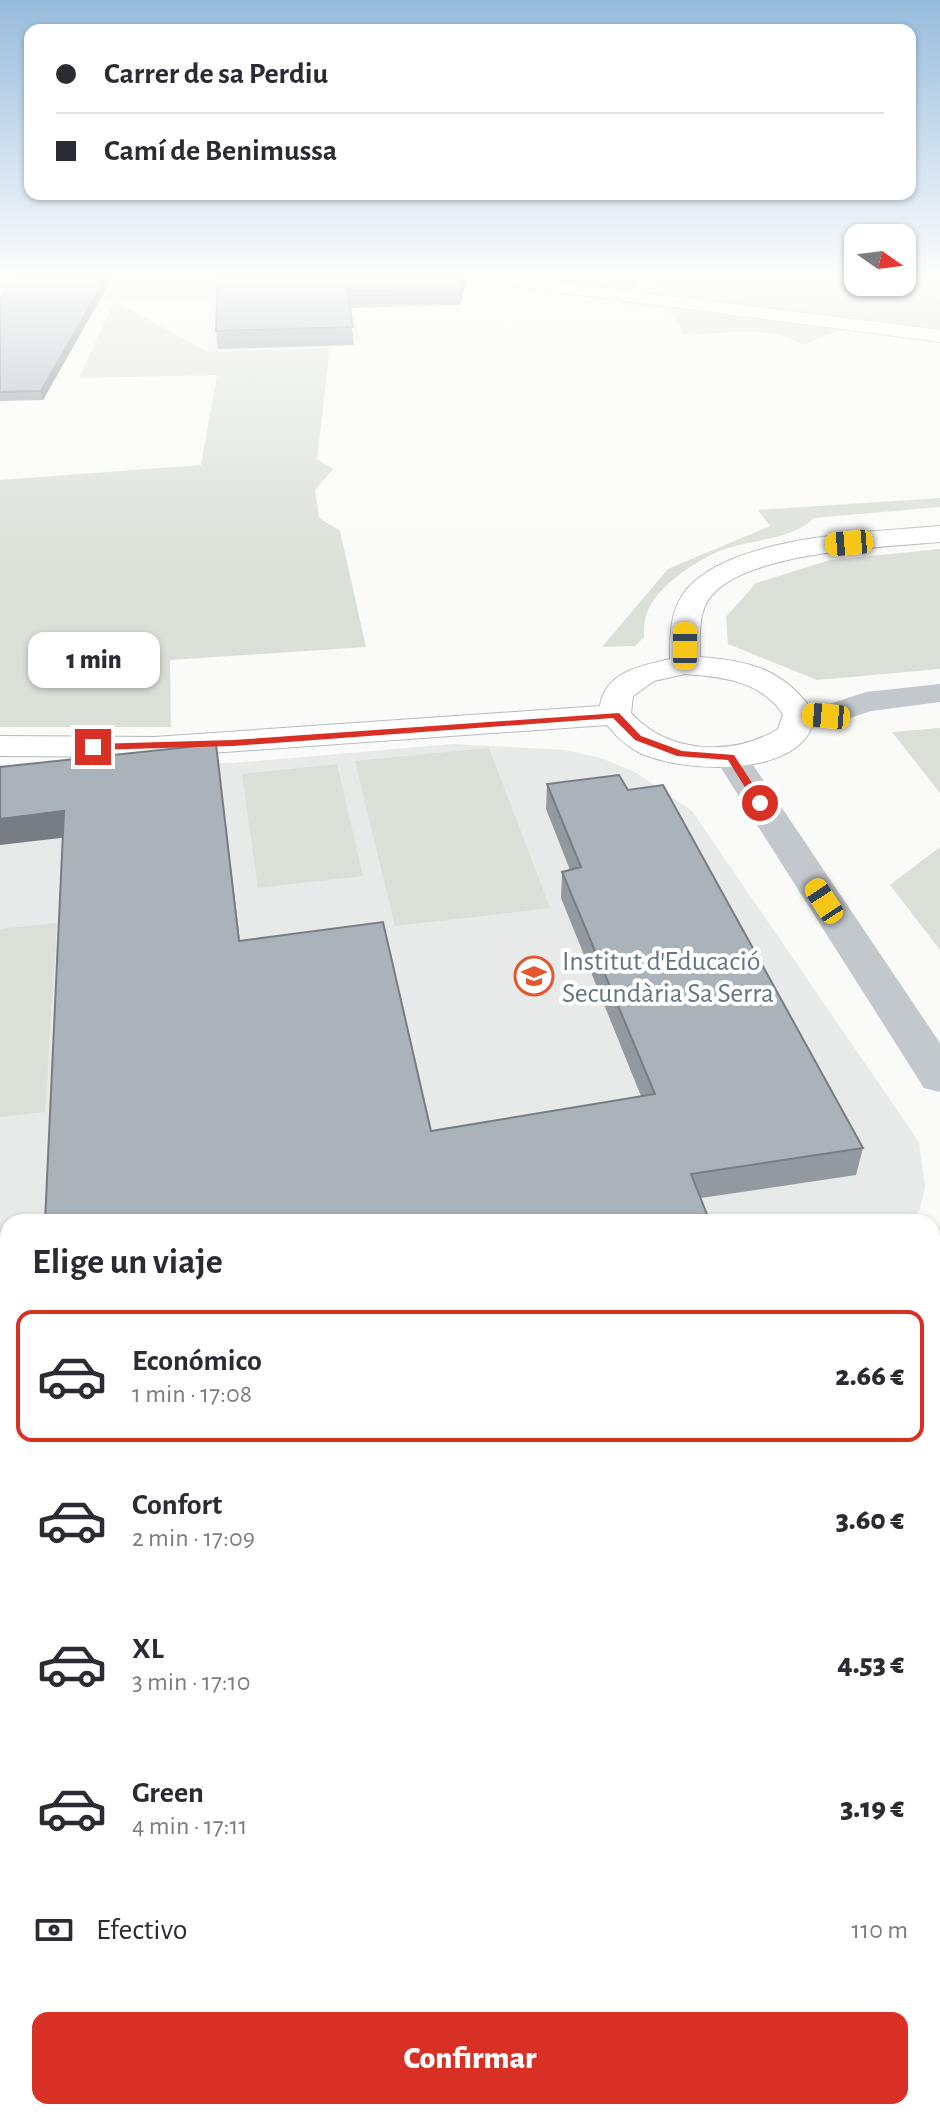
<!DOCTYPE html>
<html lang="es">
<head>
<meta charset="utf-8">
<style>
  body { margin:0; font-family:"Alegreya Sans",sans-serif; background:#f7f7f7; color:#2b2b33; height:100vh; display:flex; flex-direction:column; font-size:30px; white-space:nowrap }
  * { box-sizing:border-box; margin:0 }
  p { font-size:26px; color:#7c7c81 }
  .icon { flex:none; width:44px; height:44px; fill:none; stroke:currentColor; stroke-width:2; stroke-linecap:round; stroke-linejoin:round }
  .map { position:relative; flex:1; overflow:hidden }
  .sheet { position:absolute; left:0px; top:1214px; width:940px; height:906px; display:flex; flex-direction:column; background:#fff; border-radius:24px 24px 0 0; box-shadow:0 2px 6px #0004 }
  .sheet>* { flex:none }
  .guide { position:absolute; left:24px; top:24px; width:892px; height:176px; border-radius:16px; box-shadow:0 2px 6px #0004; display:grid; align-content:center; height:176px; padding:0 32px; background:#fff }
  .needle { width:52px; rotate:104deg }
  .tools { position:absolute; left:844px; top:224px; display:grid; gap:16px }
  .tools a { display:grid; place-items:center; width:72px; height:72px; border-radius:16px; background:#fff; box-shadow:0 2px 6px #0004; font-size:40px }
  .end { position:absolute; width:36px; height:36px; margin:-18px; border:10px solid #d93025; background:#fff; box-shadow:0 0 0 4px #fff }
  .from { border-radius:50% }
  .bubble { position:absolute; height:56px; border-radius:16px; background:#fff; box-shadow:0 2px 6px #0004; font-size:26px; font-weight:800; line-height:56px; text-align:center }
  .car { position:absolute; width:24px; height:48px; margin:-24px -12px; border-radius:10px; box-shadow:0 0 6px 2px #0007; background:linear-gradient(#f5c518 24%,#345 0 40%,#f5c518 0 76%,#345 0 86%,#f5c518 0) }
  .guide b { display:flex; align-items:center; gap:28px; height:76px; font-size:30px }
  .guide b+b { border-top:2px solid #e1e1e2 }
  .guide i { width:20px; height:20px; background:#2b2b33 }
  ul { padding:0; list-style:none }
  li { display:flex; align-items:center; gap:24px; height:132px; margin:0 16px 12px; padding:0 16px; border:4px solid transparent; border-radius:16px }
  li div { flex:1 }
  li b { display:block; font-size:30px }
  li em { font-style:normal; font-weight:800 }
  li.active { border-color:#d93025 }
  li>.icon { width:72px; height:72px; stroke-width:1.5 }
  h2 { padding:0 32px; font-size:36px; line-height:96px }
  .pay { display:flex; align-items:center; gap:20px; height:88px; padding:0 32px; font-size:30px }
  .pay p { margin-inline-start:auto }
  .cta { display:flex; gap:16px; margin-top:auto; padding:16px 32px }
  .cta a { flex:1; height:92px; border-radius:16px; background:#d93025; color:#fff; font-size:32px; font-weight:800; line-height:92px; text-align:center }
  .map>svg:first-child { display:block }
  .built { fill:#e8e9e9 }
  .green { fill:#dadfd7 }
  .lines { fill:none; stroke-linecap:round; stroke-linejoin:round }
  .secondary-casing { stroke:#b3babf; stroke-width:2 }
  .primary-casing { stroke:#b5babe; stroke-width:2 }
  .street { fill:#c3c8cc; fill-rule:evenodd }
  .secondary { fill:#fff; fill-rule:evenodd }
  .primary { fill:#fff; fill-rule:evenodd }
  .wall { fill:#929a9f }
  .shaded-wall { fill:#777d82 }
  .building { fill:#aab3b9; stroke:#777d82; stroke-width:2 }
  .route { fill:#d93025 }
  .labels { text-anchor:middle; stroke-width:8; stroke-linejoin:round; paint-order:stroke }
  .poi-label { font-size:28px; fill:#657683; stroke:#fff; text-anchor:start }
</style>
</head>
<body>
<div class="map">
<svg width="940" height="2119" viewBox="0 0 940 2119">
  <rect width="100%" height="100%" fill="#fafaf8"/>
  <g class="built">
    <polygon points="85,278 349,278 360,345 208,352 210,299 0,303 0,281"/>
    <polygon points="452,744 565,750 601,758 635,772 692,811 919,1142 925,1187 920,1209 911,1222 8,1222 8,1654 0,1658 0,765 233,763"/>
  </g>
  <g class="green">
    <polygon points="522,278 634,278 638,287 616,289"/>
    <polygon points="655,278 858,278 858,282 902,282 902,278 940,278 940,331 685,299 667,293"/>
    <path d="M623,300L844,328L803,345C770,324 722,334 684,335L669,310L619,304Z"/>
    <polygon points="114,301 208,352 330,348 317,459 333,469 315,490 319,518 340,531 366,647 170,660 171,727 0,727 0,480 201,465 217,375 79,378"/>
    <path d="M940,498V507L814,518C793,540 751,539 722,550C701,559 685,569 669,583C651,600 643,613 644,637L635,646L602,647L668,569L770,526L758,510Z"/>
    <polygon points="940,549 940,669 817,680 728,644 726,617 756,583 830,560"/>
    <polygon points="940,728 940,793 892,732"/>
    <polygon points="489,748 550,908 395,926 355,761"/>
    <polygon points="337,764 363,876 258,888 242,774"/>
    <polygon points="940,847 940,950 890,885"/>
    <polygon points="57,923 45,1112 0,1117 0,929"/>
    <polygon points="8,1236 8,1612 0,1614 0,1237"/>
  </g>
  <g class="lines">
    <g class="secondary-casing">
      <path id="secondary" d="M940,526V542C885,547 737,551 707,602C698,618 700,640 700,657C752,661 785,670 815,714C813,724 810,735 802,742C768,776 681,771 640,753C626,746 617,737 607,725L155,757L0,756V736L155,737L600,706C605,672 640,666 670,659C670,634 670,609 687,589C734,535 872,532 940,526ZM685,674C723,677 759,680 783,714L778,729C733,757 668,754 631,713L633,696L654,681Z"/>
    </g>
    <g class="primary-casing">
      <polygon id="primary" points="479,278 527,278 940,330 940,342 488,283"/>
    </g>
    <g class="street">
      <polygon points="940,684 940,702 871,711 826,726 788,721 783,714 788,707 799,704 823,706 866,692"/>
      <polygon points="731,747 743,750 940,1043 940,1092 924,1088 714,757 719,750"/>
      <polygon points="940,1257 940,1299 932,1302 932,1259"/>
      <polygon points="8,1703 8,1769 0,1772 0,1706"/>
    </g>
    <use href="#secondary" class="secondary"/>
    <use href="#primary" class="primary"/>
  </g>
  <g class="wall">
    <polygon points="112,278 43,400 0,401 0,300"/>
    <polygon points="218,278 467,278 460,305 350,308 354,345 218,349 216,331"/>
    <polygon points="216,744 240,941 431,1131 641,1096 561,898 562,872 570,870 546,809 547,784 628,790 863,1148 856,1175 701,1198 45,1222"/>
    <polygon points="932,1613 940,1631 940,1871 932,1872"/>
    <polygon points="8,1885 8,1992 0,1982"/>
    <polygon points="542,2112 811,2112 812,2119 543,2119"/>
  </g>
  <g class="shaded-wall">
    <polygon points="106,278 112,278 43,400 41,391"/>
    <polygon points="463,278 467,278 460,305 460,288"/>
    <polygon points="64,811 69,837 0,845 0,819"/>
    <rect x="310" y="2112" width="6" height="7"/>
  </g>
  <g class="building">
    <polygon points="13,278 106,278 41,391 0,392 0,300"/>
    <polygon points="218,278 463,278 460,288 347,291 353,327 216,331"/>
    <polygon points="216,744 239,941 383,922 431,1131 655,1094 562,872 581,867 547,784 619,775 628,790 663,785 863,1148 691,1174 710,1222 45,1222 64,811 0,819 0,767"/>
    <polygon points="932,1613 940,1631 940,1849 932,1849"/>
    <polygon points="8,1885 8,1979 0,1981 0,1971"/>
    <polygon points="35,2112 310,2112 310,2119 34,2119"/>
    <polygon points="546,2112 811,2112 812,2119 547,2119"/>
  </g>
  <linearGradient id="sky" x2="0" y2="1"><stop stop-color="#96bcdc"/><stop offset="0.48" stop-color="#fdfdfc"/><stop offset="1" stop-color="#fdfdfc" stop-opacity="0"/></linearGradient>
  <rect width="940" height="574" fill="url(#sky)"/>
  <polygon class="route" points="619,713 641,736 682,751 734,755 765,803 756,805 728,760 677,756 635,740 613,718 233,746 93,750 88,747 93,744 233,740"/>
  <defs>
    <g id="university-ring" transform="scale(2)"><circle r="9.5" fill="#fff" stroke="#e4572e" stroke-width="1.5"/><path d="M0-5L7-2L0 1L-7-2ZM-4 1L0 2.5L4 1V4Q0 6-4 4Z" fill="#e4572e"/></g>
  </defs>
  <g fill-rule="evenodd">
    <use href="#university-ring" x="534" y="976"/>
  </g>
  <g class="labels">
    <g class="poi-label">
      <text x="562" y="970">Institut d'Educació<tspan x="562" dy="32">Secundària Sa Serra</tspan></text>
    </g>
  </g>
</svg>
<div class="tools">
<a><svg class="needle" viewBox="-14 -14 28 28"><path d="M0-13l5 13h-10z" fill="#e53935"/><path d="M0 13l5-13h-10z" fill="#7c7c81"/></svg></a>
</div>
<i class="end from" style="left:760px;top:803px"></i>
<i class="end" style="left:93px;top:747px"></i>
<div class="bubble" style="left:28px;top:632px;width:132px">1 min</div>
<i class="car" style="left:849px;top:543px;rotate:265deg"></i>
<i class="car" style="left:685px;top:646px;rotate:0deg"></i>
<i class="car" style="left:826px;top:716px;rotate:275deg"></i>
<i class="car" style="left:824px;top:901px;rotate:327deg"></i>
<div class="guide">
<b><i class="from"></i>Carrer de sa Perdiu</b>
<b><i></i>Camí de Benimussa</b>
</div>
<section class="sheet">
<h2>Elige un viaje</h2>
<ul>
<li class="active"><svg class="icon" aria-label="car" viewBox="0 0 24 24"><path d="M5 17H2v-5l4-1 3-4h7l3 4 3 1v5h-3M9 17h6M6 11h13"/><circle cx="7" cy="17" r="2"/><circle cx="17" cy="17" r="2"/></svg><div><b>Económico</b><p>1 min · 17:08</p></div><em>2.66 €</em></li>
<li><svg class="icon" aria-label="car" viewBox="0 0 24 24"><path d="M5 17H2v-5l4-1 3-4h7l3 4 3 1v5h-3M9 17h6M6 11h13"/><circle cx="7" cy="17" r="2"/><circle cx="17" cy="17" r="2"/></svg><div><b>Confort</b><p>2 min · 17:09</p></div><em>3.60 €</em></li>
<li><svg class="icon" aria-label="car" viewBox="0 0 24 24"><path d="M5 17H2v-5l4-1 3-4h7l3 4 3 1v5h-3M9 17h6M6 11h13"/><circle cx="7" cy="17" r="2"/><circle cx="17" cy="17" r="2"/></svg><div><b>XL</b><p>3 min · 17:10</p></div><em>4.53 €</em></li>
<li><svg class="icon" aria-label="car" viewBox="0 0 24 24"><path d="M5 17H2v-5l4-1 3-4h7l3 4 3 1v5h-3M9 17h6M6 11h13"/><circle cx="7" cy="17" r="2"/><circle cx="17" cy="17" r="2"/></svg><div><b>Green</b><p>4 min · 17:11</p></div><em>3.19 €</em></li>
</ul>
<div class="pay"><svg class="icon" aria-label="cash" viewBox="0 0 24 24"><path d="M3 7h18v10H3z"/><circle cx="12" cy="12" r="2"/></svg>Efectivo<p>110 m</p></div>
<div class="cta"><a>Confirmar</a></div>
</section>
</div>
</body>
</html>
